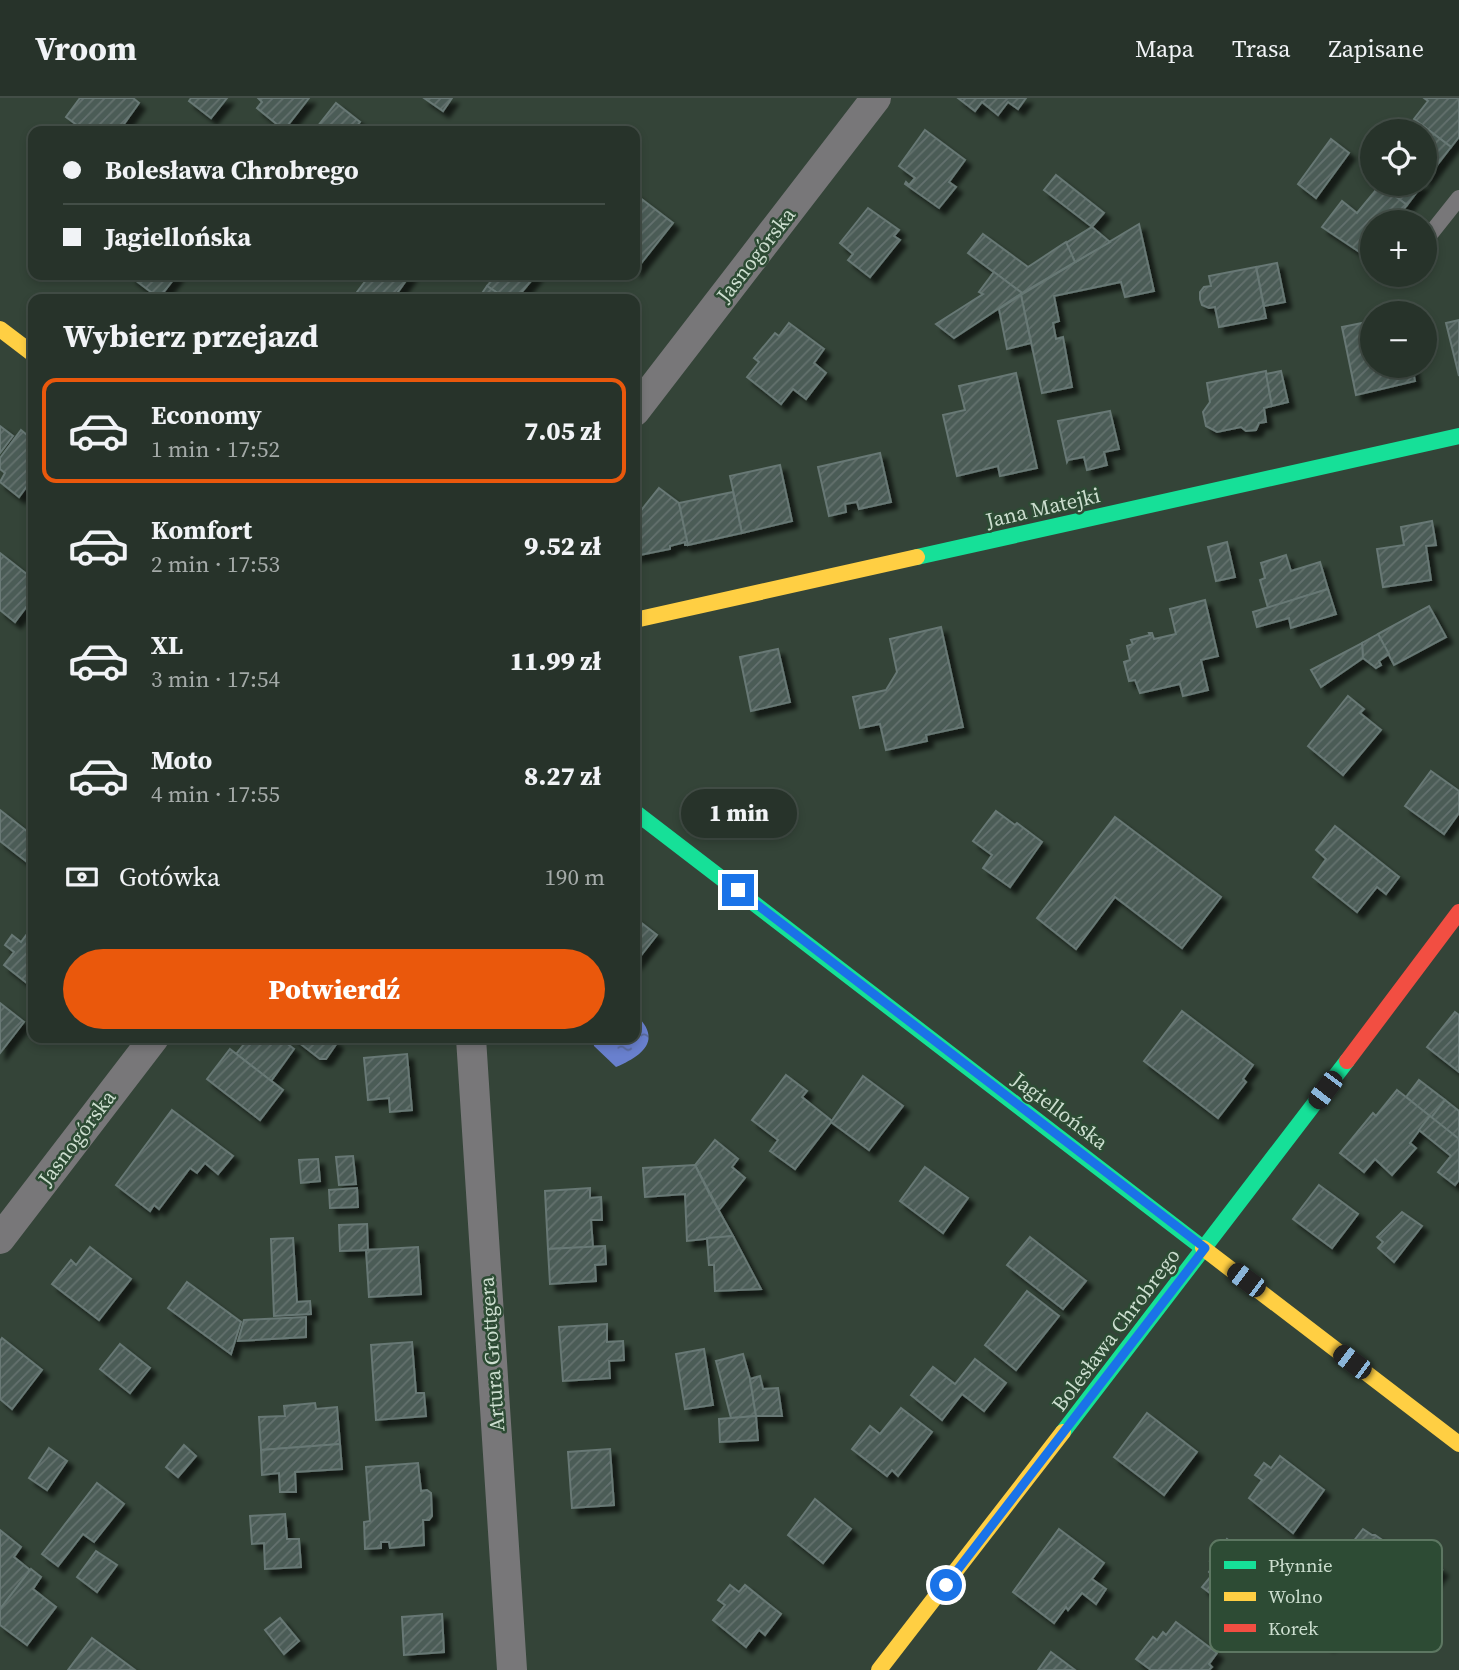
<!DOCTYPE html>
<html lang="pl">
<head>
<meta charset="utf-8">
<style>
  body { margin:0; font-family:"Source Serif 4",serif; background:#2f3b32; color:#f1f3f6; height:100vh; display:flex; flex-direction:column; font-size:26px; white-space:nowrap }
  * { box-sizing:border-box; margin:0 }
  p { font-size:23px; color:#a4aaa8 }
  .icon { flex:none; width:38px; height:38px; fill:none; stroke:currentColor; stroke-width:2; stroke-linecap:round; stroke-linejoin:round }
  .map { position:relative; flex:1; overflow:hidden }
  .side { position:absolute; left:28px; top:196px; width:612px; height:749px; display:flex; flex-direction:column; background:#27332a; border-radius:14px; box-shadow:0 4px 10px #0003,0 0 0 2px #434e47 }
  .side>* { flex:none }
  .banner { position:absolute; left:28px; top:28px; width:612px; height:154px; border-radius:14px; box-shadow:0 4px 10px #0003,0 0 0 2px #434e47; display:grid; align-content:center; height:154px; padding:0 35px; background:#27332a }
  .tools { position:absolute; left:1360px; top:21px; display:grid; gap:14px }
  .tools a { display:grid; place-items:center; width:77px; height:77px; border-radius:50%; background:#27332a; box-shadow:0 4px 10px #0003,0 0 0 2px #434e47; font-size:35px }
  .end { position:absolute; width:32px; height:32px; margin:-16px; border:9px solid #1a73e8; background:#fff; box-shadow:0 0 0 4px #fff }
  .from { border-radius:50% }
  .bubble { position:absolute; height:49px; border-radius:24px; background:#27332a; box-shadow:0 4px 10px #0003,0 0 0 2px #434e47; font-size:23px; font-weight:800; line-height:49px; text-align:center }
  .car { position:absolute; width:21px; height:42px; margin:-21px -10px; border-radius:9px; box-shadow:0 0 5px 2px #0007; background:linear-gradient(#222 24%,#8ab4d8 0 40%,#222 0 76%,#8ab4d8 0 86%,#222 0) }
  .banner b { display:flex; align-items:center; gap:24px; height:66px; font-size:26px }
  .banner b+b { border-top:2px solid #434e47 }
  .banner i { width:18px; height:18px; background:#f1f3f6 }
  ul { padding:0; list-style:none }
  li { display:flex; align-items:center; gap:21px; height:105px; margin:0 14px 10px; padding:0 21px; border:4px solid transparent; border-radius:14px }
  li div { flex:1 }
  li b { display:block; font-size:26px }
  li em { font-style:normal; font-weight:800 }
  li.current { border-color:#ea580c }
  li>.icon { width:63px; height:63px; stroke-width:1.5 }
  h2 { padding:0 35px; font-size:32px; line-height:84px }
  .pay { display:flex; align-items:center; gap:18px; height:77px; padding:0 35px; font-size:26px }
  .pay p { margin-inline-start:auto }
  .primary-button { display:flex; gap:14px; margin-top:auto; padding:14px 35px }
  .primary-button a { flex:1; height:80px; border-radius:42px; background:#ea580c; color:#fff; font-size:28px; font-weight:800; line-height:80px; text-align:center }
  header { display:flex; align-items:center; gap:42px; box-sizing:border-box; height:98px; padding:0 35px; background:#27332a; border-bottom:2px solid #434e47 }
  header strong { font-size:33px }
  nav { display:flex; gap:38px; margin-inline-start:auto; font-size:24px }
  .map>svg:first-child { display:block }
  .water { fill:url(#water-ripples) }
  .building { fill:url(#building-hatch); stroke:#677874; stroke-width:2; filter:url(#shadow) }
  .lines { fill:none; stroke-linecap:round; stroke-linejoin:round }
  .lane { stroke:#787779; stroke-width:16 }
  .street { stroke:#787779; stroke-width:30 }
  .fast { stroke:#16e098; stroke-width:16 }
  .slow { stroke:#ffcf43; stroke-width:16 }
  .jam { stroke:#f24e42; stroke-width:16 }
  .route { stroke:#1a73e8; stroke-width:9 }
  .labels { text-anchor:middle; stroke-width:5; stroke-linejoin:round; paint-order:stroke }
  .street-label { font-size:21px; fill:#ccdecf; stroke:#2d4b34 }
  .key { fill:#2d4b34; stroke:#5d7762; stroke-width:2 }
  .key-label { font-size:19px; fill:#ccdecf }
</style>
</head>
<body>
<header>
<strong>Vroom</strong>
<nav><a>Mapa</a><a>Trasa</a><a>Zapisane</a></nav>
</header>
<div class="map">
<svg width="1459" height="1572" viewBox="0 0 1459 1572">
  <defs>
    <pattern id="water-ripples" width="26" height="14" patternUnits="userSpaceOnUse" patternTransform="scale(1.75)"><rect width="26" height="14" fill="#6980ce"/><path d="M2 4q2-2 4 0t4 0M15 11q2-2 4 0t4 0" fill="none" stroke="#5a6b9c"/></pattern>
    <pattern id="building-hatch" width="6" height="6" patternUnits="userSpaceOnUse" patternTransform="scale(1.75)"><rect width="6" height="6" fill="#4b5b57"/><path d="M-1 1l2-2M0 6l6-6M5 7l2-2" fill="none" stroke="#64726e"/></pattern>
    <filter id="shadow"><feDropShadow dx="6" dy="6" stdDeviation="2" flood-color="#0009"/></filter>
  </defs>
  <rect width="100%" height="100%" fill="#344438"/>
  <path class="water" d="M636,917C663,942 642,958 616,969L594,948L593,940H635Z"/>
  <g class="building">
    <polygon points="80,0 133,0 139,5 119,33 85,33 66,19"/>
    <polygon points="191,0 227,0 211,20 189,3"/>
    <polygon points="258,0 309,0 284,32 257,10 262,4"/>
    <polygon points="424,0 452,0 443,13"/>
    <polygon points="958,0 1026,0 1018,11 1008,4 998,17 982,4 975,13"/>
    <polygon points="1424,0 1459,0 1459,39 1451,49 1414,21 1428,3"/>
    <polygon points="336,5 360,24 353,33 314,33"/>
    <polygon points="1414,21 1451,49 1424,84 1424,33 1421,33 1424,29"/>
    <polygon points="925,32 965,62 949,84 956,89 939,110 905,86 906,84 909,87 915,80 899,68"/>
    <polygon points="1331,41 1349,55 1316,100 1298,86"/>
    <polygon points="1056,77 1104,115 1092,129 1044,92"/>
    <polygon points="1381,86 1423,86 1407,107 1380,87"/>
    <polygon points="1380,87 1407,107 1394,124 1372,124 1372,152 1367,159 1322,129 1342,103 1357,115"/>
    <polygon points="635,96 673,125 635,173"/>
    <polygon points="868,110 899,132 894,138 900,142 870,179 848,162 853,156 840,145"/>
    <polygon points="1139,126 1154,193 1125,199 1121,184 1054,198 1059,223 1053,225 1056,241 1063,239 1072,289 1042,295 1021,197"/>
    <polygon points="1092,129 1110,144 1075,164 1066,145"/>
    <polygon points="983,136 1028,169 1066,144 1075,164 1022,195 968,155"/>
    <polygon points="1277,165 1285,204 1264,208 1256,169"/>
    <polygon points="1256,169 1266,220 1219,229 1215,209 1209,210 1202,207 1200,201 1200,194 1204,189 1211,188 1209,178"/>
    <polygon points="994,174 1022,195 954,240 936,226 983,196 979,194"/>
    <polygon points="132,177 177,177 159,200 131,179"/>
    <polygon points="370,177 410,177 393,201 358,201 354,198"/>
    <polygon points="496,177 536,177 516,201 507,201 487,188"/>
    <polygon points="487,188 507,201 478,201"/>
    <polygon points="1021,197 1031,245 1007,251 999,211"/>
    <polygon points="1459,222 1459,278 1446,225"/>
    <polygon points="1372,223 1372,268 1412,268 1415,283 1356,297 1342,229"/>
    <polygon points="789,225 824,251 814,265 826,275 806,301 793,291 781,306 747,279 759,264 754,260 775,235 779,238"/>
    <polygon points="1266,273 1272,308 1264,310 1266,324 1259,325 1256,332 1246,333 1241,329 1217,334 1206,328 1203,314 1210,304 1207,285"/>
    <polygon points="1281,273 1288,304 1272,308 1266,276"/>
    <polygon points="1016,275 1037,370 1000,378 998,368 957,378 943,317 965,312 959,288"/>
    <polygon points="1110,313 1119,351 1104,354 1107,367 1087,372 1084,359 1068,362 1067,364 1058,323"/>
    <polygon points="0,328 13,338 0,355"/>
    <polygon points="21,332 33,342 33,380 19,399 0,384 5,375 0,371 0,360"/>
    <polygon points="880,355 891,404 859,411 857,404 845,406 846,414 829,418 818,369"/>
    <polygon points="780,367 792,423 742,435 730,378"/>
    <polygon points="659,390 679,405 688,447 685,447 685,444 670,448 670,451 635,458 635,420"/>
    <polygon points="733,394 742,435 688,447 679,405"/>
    <polygon points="1432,423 1436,447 1426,448 1431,482 1383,489 1377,451 1404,447 1401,429"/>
    <polygon points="1227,444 1235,479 1216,483 1208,449"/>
    <polygon points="0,455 33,481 33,500 15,524 0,512"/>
    <polygon points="1286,457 1291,473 1320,464 1328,491 1268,510 1260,482 1265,480 1261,465"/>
    <polygon points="1328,491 1336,516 1291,530 1289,520 1257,529 1253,514"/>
    <polygon points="1205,502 1218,558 1201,562 1208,592 1183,598 1180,586 1140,595 1135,582 1129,583 1124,564 1130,562 1127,548 1133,546 1131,542 1150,537 1149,535 1152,535 1154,541 1176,536 1170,511"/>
    <polygon points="1429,508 1446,539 1394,567 1378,536"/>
    <polygon points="941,529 963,629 926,637 927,643 886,652 880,626 860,630 853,599 886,592 897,574 890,541"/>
    <polygon points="1378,536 1389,556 1379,563 1381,567 1376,570 1363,560 1362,545"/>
    <polygon points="1362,545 1363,560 1321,589 1311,572"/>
    <polygon points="778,551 790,604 751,613 740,559"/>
    <polygon points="1348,598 1364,611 1360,615 1381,632 1343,677 1308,648"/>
    <polygon points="1431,673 1459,693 1459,715 1444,736 1405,708"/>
    <polygon points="0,712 33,738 33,764 31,767 0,743"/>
    <polygon points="996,713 1015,727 1017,725 1042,744 1010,789 983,770 992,757 973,743"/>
    <polygon points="1115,719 1221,799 1182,850 1115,799 1076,851 1037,820"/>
    <polygon points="1335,728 1399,779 1386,796 1377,789 1357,814 1313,779 1326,761 1316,752"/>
    <polygon points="635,820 657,837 635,865"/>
    <polygon points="33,828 33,890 4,867 14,854 5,847 12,837 21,844"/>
    <polygon points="0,905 24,924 0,955"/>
    <polygon points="1182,913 1253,967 1243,981 1246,984 1218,1020 1144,963"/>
    <polygon points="1455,914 1459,917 1459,974 1427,949"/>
    <polygon points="249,940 280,940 294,951 271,983 236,956"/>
    <polygon points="293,940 330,940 337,945 326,961 320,961"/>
    <polygon points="230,951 283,992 260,1022 207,981"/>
    <polygon points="407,956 412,1012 390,1014 389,1000 368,1002 364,960"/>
    <polygon points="786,977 807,993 802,999 832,1023 795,1071 770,1053 778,1042 752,1022"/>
    <polygon points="863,978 903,1008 869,1052 831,1024"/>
    <polygon points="1419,982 1445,1002 1431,1020 1406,999"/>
    <polygon points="1397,992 1430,1018 1410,1045 1416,1050 1392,1077 1375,1061 1364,1074 1340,1055 1373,1015 1376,1018"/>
    <polygon points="1445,1002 1459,1013 1459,1041 1431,1020"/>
    <polygon points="172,1012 233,1058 218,1076 205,1065 197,1075 190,1070 159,1111 154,1107 150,1113 116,1087"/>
    <polygon points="1430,1018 1459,1041 1459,1082 1455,1087 1438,1074 1451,1058 1419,1032"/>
    <polygon points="715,1042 738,1061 732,1069 745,1080 719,1112 695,1067"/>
    <polygon points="353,1058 356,1086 339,1087 336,1059"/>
    <polygon points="318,1061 320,1083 301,1085 299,1062"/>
    <polygon points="695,1067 709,1095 733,1138 687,1143 685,1096 645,1099 643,1070"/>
    <polygon points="925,1069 968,1100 943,1135 900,1103"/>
    <polygon points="1319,1087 1358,1116 1332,1150 1293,1121"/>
    <polygon points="357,1090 358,1109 330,1110 329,1092"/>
    <polygon points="590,1090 590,1100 601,1099 602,1122 591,1122 593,1149 548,1151 545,1093"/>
    <polygon points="1402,1114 1422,1128 1394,1164 1378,1150 1383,1144 1377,1139"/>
    <polygon points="367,1126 368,1152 340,1153 339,1127"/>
    <polygon points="733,1138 761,1191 715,1193 714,1167 709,1167 707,1140"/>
    <polygon points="1030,1139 1086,1183 1063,1211 1007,1167"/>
    <polygon points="293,1140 297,1204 310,1203 311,1216 274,1218 271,1141"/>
    <polygon points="605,1148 606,1166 595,1167 596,1183 550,1186 548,1151"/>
    <polygon points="90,1149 131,1181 99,1222 52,1186 71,1162 76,1167"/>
    <polygon points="418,1149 421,1196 369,1199 366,1152"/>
    <polygon points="187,1184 241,1224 231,1256 168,1210"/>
    <polygon points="1027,1193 1059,1218 1016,1272 985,1247"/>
    <polygon points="306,1219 306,1239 238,1243 244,1222"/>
    <polygon points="607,1226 607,1244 623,1243 624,1262 609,1263 610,1280 563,1283 559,1229"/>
    <polygon points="2,1240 42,1272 12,1311 0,1301 0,1243"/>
    <polygon points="412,1244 416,1295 424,1295 426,1318 376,1322 371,1247"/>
    <polygon points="120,1246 150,1270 130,1295 100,1271"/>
    <polygon points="704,1251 713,1307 685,1311 676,1256"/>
    <polygon points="743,1256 750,1281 756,1318 731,1320 716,1263"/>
    <polygon points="975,1261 1006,1285 984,1313 962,1296 942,1322 911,1297 933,1269 955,1286"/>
    <polygon points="760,1278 763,1291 778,1290 782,1318 756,1318 750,1281"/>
    <polygon points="315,1305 316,1311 337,1309 340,1346 261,1352 259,1319 285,1318 284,1308"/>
    <polygon points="901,1310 932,1334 898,1378 892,1372 887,1378 852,1351 870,1328 880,1336"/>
    <polygon points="1147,1315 1197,1354 1164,1397 1114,1359"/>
    <polygon points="756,1318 758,1342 720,1344 719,1321"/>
    <polygon points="340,1346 342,1371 295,1374 296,1394 280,1394 279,1375 262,1377 261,1352"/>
    <polygon points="184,1347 196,1358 178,1379 166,1369"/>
    <polygon points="49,1350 67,1363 47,1392 29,1380"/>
    <polygon points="610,1351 614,1407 572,1410 568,1354"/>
    <polygon points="1280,1358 1324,1392 1293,1435 1249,1400 1262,1382 1255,1377 1264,1365 1271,1370"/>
    <polygon points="418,1365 421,1393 427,1392 431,1395 432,1418 429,1422 423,1422 424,1447 390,1450 389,1444 381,1444 381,1450 365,1451 364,1424 370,1423 366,1369"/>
    <polygon points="97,1385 124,1406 94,1444 83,1436 58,1468 42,1456"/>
    <polygon points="815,1401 851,1431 823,1465 788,1437"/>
    <polygon points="285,1416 287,1441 299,1441 301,1469 265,1471 264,1445 252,1446 250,1418"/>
    <polygon points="1059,1431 1104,1465 1092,1481 1106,1491 1096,1506 1082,1495 1068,1512 1066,1509 1054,1525 1013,1494"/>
    <polygon points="1363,1431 1372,1437 1375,1437 1388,1446 1388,1450 1416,1472 1425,1460 1442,1472 1407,1519 1370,1491 1328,1547 1293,1521"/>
    <polygon points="0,1432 21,1449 14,1459 30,1472 0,1511"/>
    <polygon points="1227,1441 1275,1478 1268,1486 1272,1489 1254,1512 1251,1509 1243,1520 1202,1489 1212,1477 1209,1474 1215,1466 1210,1463"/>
    <polygon points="96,1453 117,1467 97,1494 77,1479"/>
    <polygon points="31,1471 41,1479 33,1491 56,1509 27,1547 0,1527 0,1511"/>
    <polygon points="730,1487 739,1494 745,1487 781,1516 765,1537 759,1532 746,1549 713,1522 725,1507 718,1502"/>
    <polygon points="442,1516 444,1554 404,1557 402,1519"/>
    <polygon points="280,1520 299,1543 284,1556 265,1532"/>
    <polygon points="1176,1524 1217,1555 1209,1566 1212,1569 1209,1572 1151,1572 1136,1561 1153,1539 1157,1542 1163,1534 1166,1537"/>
    <polygon points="92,1540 135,1572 68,1572"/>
    <polygon points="1051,1554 1075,1572 1038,1572"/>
  </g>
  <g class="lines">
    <polyline class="lane" points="1424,144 1459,100"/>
    <g class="street">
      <polyline points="635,313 876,0"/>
      <polyline points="471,940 512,1572"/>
      <polyline points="0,1141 154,940"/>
    </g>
    <g class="fast">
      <polyline points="917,459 1459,338"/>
      <polyline points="635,714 1203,1150"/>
      <polyline points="1063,1334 1347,963"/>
    </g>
    <g class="slow">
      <polyline points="0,231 33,256"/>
      <polyline points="635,522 917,459"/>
      <polyline points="1203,1150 1459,1346"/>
      <polyline points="879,1572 1063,1334"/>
    </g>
    <polyline class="jam" points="1347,963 1459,814"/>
  </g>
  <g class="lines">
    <polyline class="route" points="738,792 1205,1150 946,1487"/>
  </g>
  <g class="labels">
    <g class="street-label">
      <text transform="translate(756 157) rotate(-52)" y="7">Jasnogórska</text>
      <text transform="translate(1043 410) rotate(-13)" y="7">Jana Matejki</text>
      <text transform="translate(1060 1013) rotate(37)" y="7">Jagiellońska</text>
      <text transform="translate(77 1040) rotate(-53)" y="7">Jasnogórska</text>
      <text transform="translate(1116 1232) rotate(-53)" y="7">Bolesława Chrobrego</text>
      <text transform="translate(492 1256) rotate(-94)" y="7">Artura Grottgera</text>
    </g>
  </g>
  <rect x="1210" y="1442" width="232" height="112" rx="10" class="key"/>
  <rect x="1224" y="1463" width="32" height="8" fill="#16e098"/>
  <rect x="1224" y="1494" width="32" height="9" fill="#ffcf43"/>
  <rect x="1224" y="1526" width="32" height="8" fill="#f24e42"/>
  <g class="key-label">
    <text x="1268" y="1474">Płynnie</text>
    <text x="1268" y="1505">Wolno</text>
    <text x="1268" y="1537">Korek</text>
  </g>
</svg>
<div class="tools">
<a><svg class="icon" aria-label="locate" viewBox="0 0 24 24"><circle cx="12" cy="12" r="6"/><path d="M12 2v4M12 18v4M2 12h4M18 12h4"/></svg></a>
<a>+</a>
<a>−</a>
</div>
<i class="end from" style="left:946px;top:1487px"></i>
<i class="end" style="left:738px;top:792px"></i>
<div class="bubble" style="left:681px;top:691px;width:116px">1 min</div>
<i class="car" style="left:1325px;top:992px;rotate:217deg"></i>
<i class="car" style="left:1246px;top:1182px;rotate:307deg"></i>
<i class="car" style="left:1352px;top:1264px;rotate:307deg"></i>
<div class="banner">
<b><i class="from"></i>Bolesława Chrobrego</b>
<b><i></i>Jagiellońska</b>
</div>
<section class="side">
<h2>Wybierz przejazd</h2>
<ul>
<li class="current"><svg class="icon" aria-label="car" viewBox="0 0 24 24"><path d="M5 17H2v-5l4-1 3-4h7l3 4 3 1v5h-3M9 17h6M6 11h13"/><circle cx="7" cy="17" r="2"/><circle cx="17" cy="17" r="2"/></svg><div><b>Economy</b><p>1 min · 17:52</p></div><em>7.05 zł</em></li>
<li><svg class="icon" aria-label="car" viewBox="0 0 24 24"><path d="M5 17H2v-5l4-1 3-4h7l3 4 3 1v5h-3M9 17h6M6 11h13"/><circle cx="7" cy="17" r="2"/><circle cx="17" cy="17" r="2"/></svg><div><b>Komfort</b><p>2 min · 17:53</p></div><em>9.52 zł</em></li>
<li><svg class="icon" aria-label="car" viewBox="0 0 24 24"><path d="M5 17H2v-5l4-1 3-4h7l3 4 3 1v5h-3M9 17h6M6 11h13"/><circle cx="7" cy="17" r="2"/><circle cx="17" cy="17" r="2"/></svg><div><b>XL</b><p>3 min · 17:54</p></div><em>11.99 zł</em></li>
<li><svg class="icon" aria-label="car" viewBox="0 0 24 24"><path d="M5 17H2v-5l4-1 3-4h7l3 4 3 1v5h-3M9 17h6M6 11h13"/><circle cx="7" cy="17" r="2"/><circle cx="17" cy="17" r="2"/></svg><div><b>Moto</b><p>4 min · 17:55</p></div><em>8.27 zł</em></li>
</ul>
<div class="pay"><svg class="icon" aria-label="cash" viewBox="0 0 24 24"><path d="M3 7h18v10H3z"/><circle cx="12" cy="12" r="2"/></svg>Gotówka<p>190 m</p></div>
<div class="primary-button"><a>Potwierdź</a></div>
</section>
</div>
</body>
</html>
